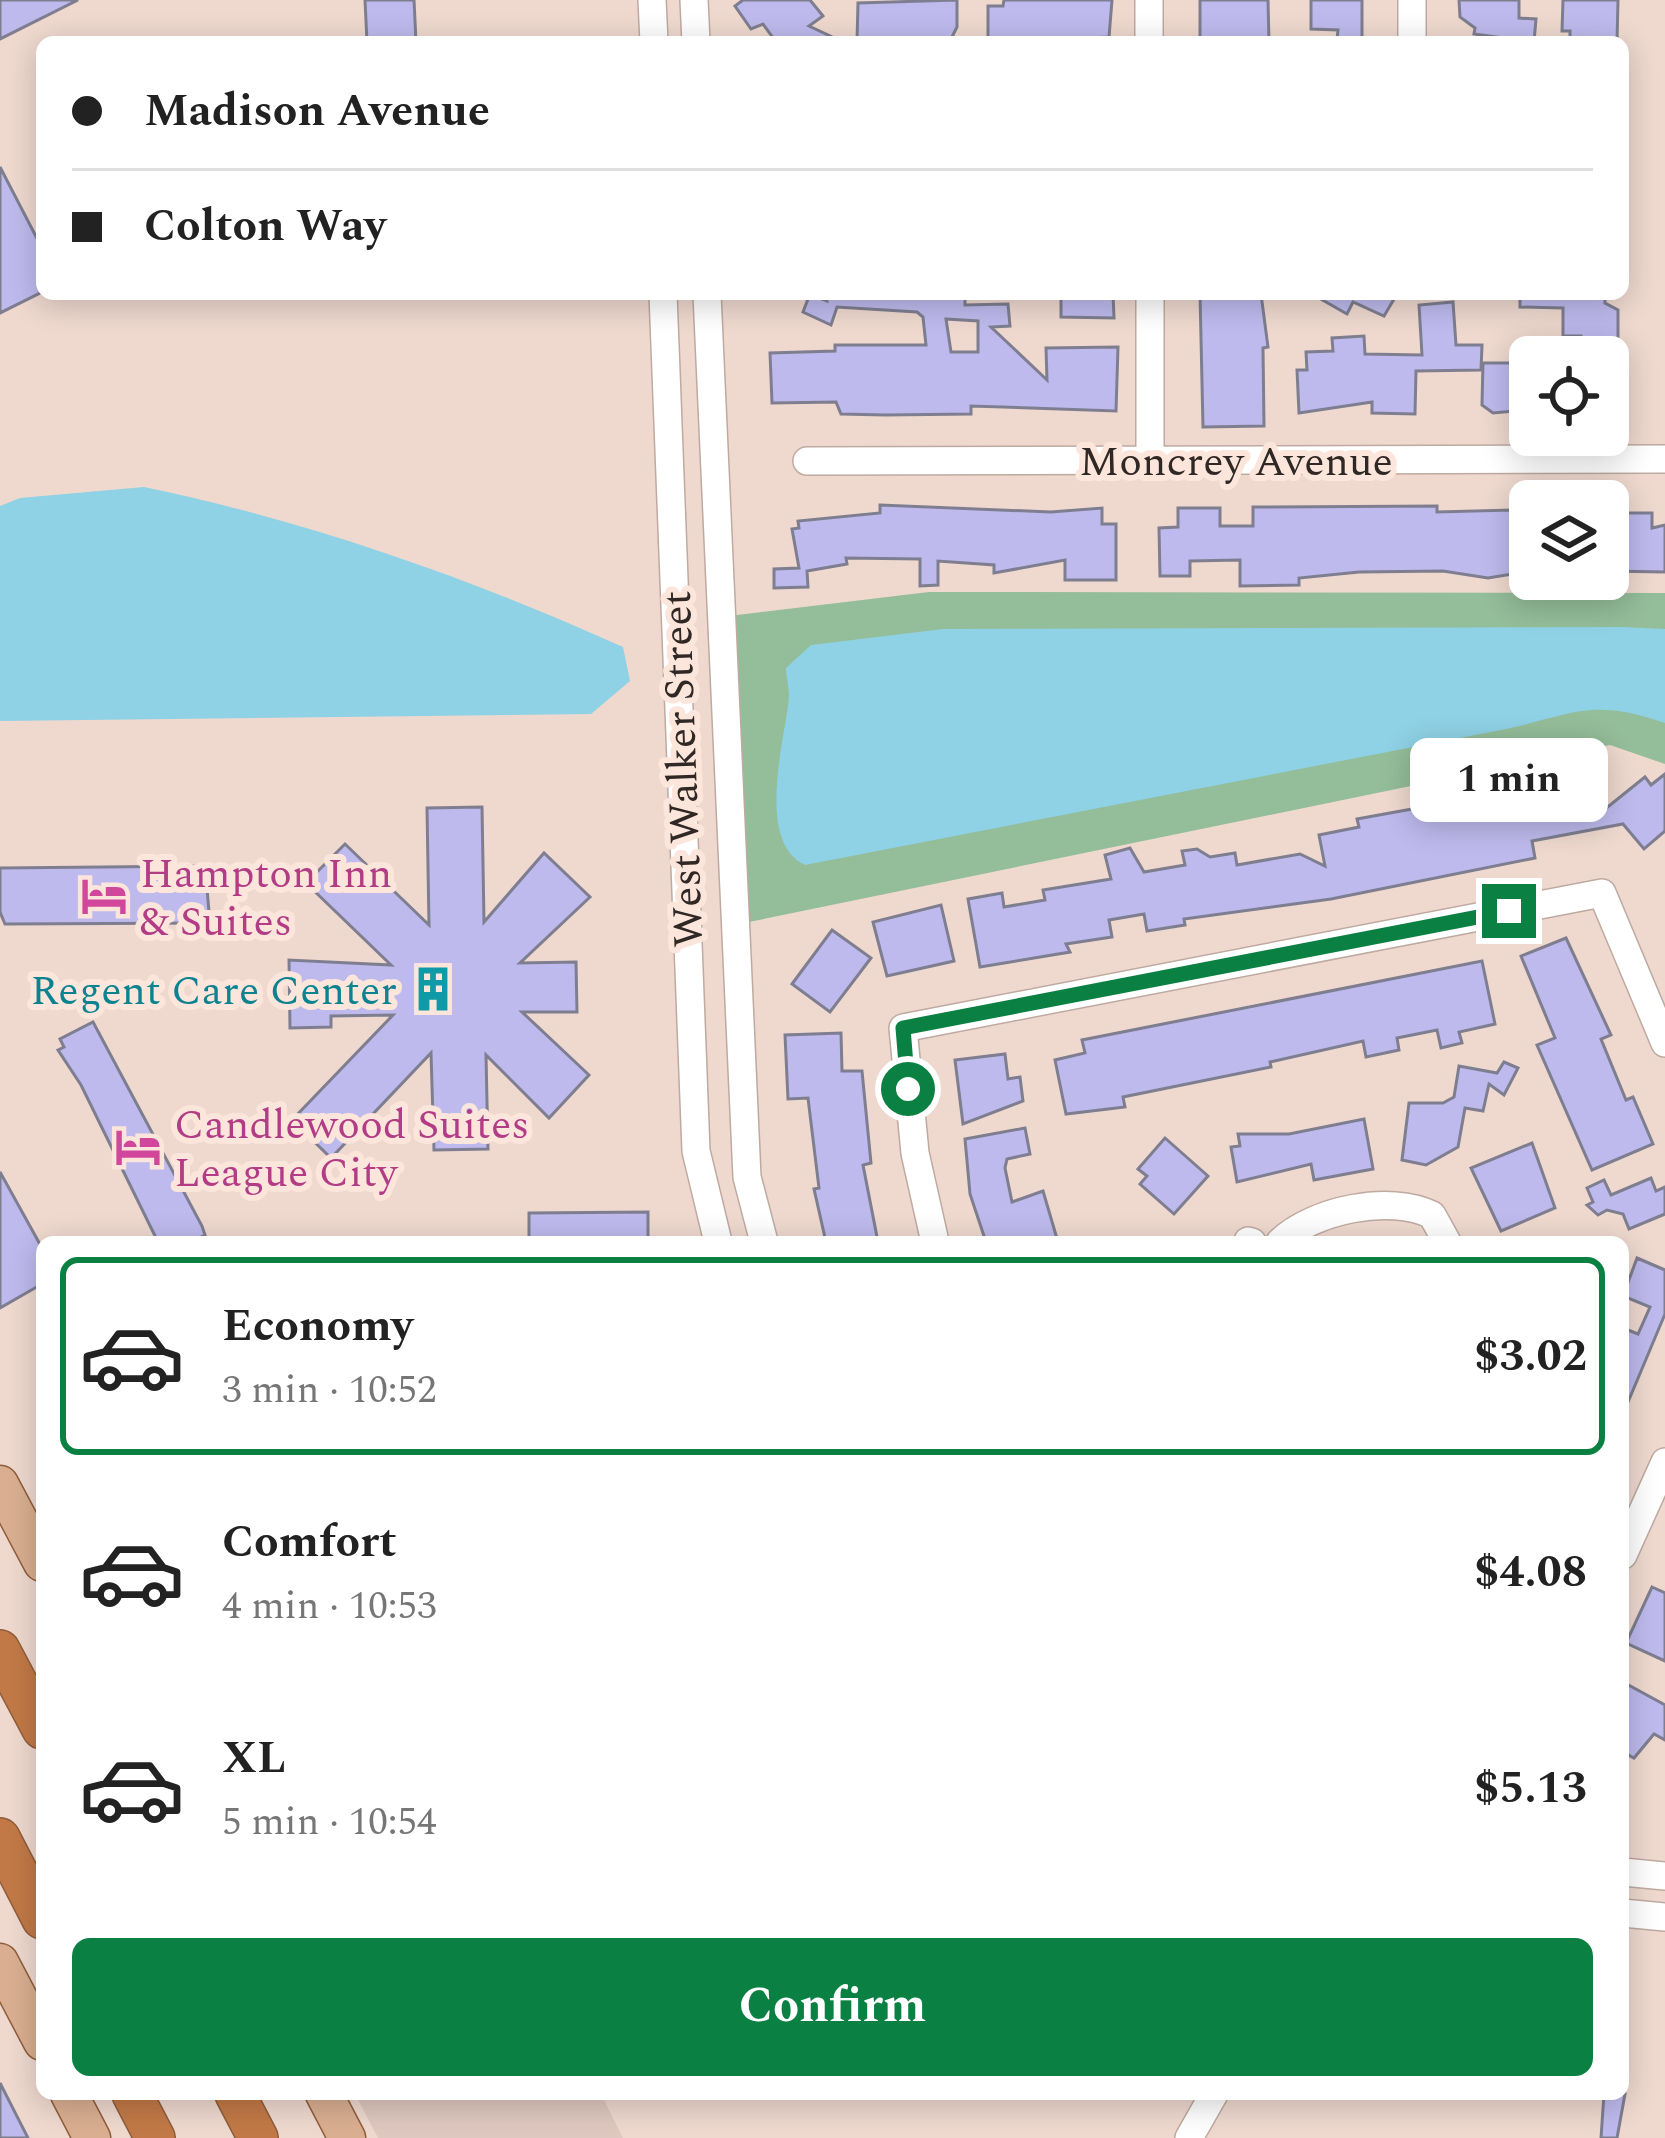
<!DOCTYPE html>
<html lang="en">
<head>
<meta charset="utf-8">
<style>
  body { margin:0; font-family:Spectral,serif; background:#f6f6f6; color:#222; height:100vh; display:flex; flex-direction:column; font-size:45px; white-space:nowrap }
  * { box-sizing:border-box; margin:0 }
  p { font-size:39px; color:#767676 }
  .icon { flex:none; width:66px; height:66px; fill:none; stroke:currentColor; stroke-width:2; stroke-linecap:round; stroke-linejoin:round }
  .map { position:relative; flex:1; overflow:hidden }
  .side { position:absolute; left:36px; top:1236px; width:1593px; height:864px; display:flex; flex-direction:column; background:#fff; border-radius:18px; box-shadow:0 6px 30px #0003 }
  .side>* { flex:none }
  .hud { position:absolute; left:36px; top:36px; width:1593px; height:264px; border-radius:18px; box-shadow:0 6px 30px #0003; display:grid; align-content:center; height:264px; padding:0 36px; background:#fff }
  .buttons { position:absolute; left:1509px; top:336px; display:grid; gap:24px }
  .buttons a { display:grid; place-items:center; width:120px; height:120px; border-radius:18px; background:#fff; box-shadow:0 6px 30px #0003; font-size:60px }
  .end { position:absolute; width:54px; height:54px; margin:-27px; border:15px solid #0b8043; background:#fff; box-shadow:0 0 0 6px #fff }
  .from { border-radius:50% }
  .bubble { position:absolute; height:84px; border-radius:18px; background:#fff; box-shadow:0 6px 30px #0003; font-size:39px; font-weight:700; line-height:84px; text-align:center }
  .hud b { display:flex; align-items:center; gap:42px; height:114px; font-size:45px }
  .hud b+b { border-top:3px solid #e0e0e0 }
  .hud i { width:30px; height:30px; background:#222 }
  ul { padding:21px 0 0; list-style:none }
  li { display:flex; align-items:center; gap:36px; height:198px; margin:0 24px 18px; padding:0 12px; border:6px solid transparent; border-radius:18px }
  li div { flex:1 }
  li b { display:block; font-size:45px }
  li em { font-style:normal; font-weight:700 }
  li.current { border-color:#0b8043 }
  li>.icon { width:108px; height:108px; stroke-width:1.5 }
  .cta { display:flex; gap:24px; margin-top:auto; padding:24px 36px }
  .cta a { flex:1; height:138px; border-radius:18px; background:#0b8043; color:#fff; font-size:48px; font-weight:700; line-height:138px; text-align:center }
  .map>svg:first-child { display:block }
  .commercial { fill:#dfc8bf }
  .green { fill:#94bd99 }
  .water { fill:#8fd1e5 }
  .building { fill:#bebaed; stroke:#7f7e90; stroke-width:3; fill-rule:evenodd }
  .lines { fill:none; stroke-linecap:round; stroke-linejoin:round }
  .minor-casing { stroke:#beaaa0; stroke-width:30 }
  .major-casing { stroke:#8f5d3b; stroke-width:39 }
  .highway-casing { stroke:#8f5d3b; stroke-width:42 }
  .minor { stroke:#fff; stroke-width:27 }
  .major { stroke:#daaf91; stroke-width:36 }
  .highway { stroke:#c27947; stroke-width:39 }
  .route { stroke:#0b8043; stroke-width:15 }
  .labels { text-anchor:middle; stroke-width:12; stroke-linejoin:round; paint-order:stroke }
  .street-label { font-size:42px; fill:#302824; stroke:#fce6dc }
  .hotel-label { font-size:42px; fill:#b23c85; stroke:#fce6dc; text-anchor:start }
  .culture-label { font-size:42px; fill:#0d838f; stroke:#fce6dc; text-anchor:end }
</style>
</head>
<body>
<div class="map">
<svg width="1665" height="2138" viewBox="0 0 1665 2138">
  <rect width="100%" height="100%" fill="#efd9cf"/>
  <polygon class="commercial" points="355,2094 601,2094 623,2138 378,2138"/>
  <polygon class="green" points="929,592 1665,593 1665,764 1610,745 744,923 729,616"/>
  <g class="water">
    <path d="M144,487C308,521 470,578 623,647L630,681L591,714L0,721V506L20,498Z"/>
    <path d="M1621,627L1665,629V723C1593,698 1576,713 1506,729L805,865C754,841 786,736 789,696C789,687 786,677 786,668L811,645L943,629Z"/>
  </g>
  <g class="building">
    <polygon points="0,0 78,0 0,39"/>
    <polygon points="365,0 414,0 416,42 367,42"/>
    <polygon points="743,0 810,0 823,16 809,26 843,42 776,42 763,24 751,29 735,6"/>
    <polygon points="957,0 957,27 950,41 857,42 858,3"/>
    <polygon points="1004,0 1112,0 1109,37 988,42 988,6 1003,6"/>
    <polygon points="1200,0 1268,0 1269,42 1200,42"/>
    <polygon points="1311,0 1362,0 1362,39 1337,39 1338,30 1311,29"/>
    <polygon points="1459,0 1519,0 1519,18 1536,19 1534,42 1474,34 1475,28 1460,17"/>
    <polygon points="1563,0 1618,0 1617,42 1570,42 1570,31 1562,31"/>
    <polygon points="0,167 42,248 42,292 0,313"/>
    <path d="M810,294L827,301V294H965V305L1008,304L1010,326L991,327L1047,380L1046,348L1118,347L1116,411L971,406V414L885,415L841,414L836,402L772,403L770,353L835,351V345H926L923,317L917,312L837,307L831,325L803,312ZM946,319L978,321V352H951Z"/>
    <polygon points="1061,294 1113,294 1114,318 1061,317"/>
    <polygon points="1200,294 1261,294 1268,347 1263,348 1264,426 1203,427"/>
    <polygon points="1312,294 1397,294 1384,316 1353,302 1347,314"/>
    <polygon points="1520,294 1605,294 1605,303 1618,310 1618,345 1581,345 1581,336 1563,336 1563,308 1520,307"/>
    <polygon points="1453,302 1456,345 1482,345 1481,370 1416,371 1415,414 1372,413 1372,402 1299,413 1297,370 1307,370 1306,352 1333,351 1332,338 1364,336 1365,354 1422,355 1419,305"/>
    <polygon points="1483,363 1528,363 1527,410 1493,413 1482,405"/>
    <polygon points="880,505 1051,512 1102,508 1102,524 1116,524 1116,580 1065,580 1065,560 994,573 994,565 938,561 938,585 920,586 920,559 846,558 847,564 807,571 808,587 774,588 774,569 799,568 792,529 799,528 798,521 880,513"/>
    <polygon points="1437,506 1437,512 1512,510 1513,516 1530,515 1530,571 1488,578 1443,571 1359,572 1299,578 1299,585 1240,586 1240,560 1190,561 1190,576 1160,576 1159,528 1178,527 1178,508 1220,508 1220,526 1253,526 1253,507"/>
    <polygon points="1608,513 1652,513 1652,528 1665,525 1665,572 1608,571"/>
    <polygon points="1592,771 1599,814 1645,777 1651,785 1665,774 1665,831 1644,849 1623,824 1532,841 1535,858 1331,899 1184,919 1185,925 1147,931 1144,914 1109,920 1112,937 1066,944 1070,952 980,967 968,899 1002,893 1004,907 1045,900 1043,890 1111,879 1105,855 1130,848 1144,872 1185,865 1182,851 1197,849 1210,857 1235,853 1237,865 1300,854 1325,866 1319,835 1359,827 1357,819 1456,801 1454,793 1473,790 1475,796"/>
    <polygon points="482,807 484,922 544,853 590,897 520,963 576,962 577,1012 522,1012 589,1075 549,1118 486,1055 488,1149 434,1150 431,1053 331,1158 292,1120 393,1015 331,1016 331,1027 290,1028 289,960 391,965 306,883 345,844 429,925 427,808"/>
    <polygon points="205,866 210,923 5,924 0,912 0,868"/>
    <polygon points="941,905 954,961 887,976 873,922"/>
    <polygon points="832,930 871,958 830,1012 792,984"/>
    <polygon points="1566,938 1611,1035 1601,1039 1626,1100 1633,1097 1653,1144 1592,1170 1537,1045 1555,1038 1521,956"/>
    <polygon points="1482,961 1495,1024 1459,1032 1462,1043 1441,1048 1437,1030 1397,1038 1399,1050 1366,1057 1363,1041 1270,1062 1271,1067 1123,1097 1125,1107 1066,1114 1055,1060 1085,1053 1082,1040"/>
    <polygon points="93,1022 202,1226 205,1235 191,1242 158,1242 81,1085 58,1050 64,1047 60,1039"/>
    <polygon points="841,1033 842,1071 862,1071 871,1163 863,1165 878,1242 826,1242 814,1189 819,1188 808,1098 788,1099 785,1035"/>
    <polygon points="1005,1054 1008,1079 1020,1077 1023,1101 963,1124 955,1060"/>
    <polygon points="1504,1062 1518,1068 1504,1095 1489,1084 1483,1111 1465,1108 1458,1147 1426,1165 1402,1160 1409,1103 1443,1103 1454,1097 1459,1066 1497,1073"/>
    <polygon points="1364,1119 1373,1169 1314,1180 1311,1164 1237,1182 1231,1147 1240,1146 1238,1134 1289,1134"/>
    <polygon points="1025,1128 1030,1154 1007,1159 1005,1168 1012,1202 1043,1191 1058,1242 985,1239 970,1194 965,1139"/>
    <polygon points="1165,1138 1208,1176 1174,1214 1140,1184 1147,1176 1138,1169"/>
    <polygon points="1532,1143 1555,1208 1501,1231 1471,1168"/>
    <polygon points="0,1172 42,1248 42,1284 0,1308"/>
    <polygon points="1651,1178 1656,1191 1665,1187 1665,1214 1629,1229 1623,1214 1607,1210 1598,1215 1587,1205 1593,1202 1587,1188 1604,1180 1611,1195"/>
    <polygon points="648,1212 648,1242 529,1242 529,1213"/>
    <polygon points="1637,1258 1665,1270 1665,1314 1623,1414 1623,1328 1638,1334 1650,1307 1623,1296"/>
    <polygon points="1652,1587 1665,1593 1665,1661 1626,1643"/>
    <polygon points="1623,1682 1665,1705 1665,1740 1654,1734 1634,1758 1623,1752"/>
    <polygon points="0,2083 28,2138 0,2138"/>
    <polygon points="1604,2094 1625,2094 1617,2138 1601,2138"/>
  </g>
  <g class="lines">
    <g class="minor-casing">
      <g id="minor">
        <polyline points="652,0 654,42"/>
        <polyline points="694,0 696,42"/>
        <polyline points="1149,0 1149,42"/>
        <polyline points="1412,0 1412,42"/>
        <polyline points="663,294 696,1151 718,1242"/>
        <polyline points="707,294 747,1177 764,1242"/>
        <polyline points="1150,294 1150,460"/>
        <polyline points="807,461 1665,459"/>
        <polyline points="1248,1241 1252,1242"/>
        <polyline points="935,1242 915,1153 903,1028 1602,893 1665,1043"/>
        <path d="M1280,1242C1313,1210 1390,1194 1432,1215L1447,1242"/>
        <polyline points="1623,1555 1665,1462"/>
        <polyline points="1623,1872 1665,1876"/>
        <polyline points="1623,1913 1665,1917"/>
        <polyline points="1189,2138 1214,2094"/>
      </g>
    </g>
    <g class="major-casing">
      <g id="major">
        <polyline points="0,1484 42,1563"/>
        <polyline points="0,1962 42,2042"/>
        <polyline points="69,2094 92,2138"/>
        <polyline points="324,2094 347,2138"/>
      </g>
    </g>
    <g class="highway-casing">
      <g id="highway">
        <polyline points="0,1650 42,1729"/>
        <polyline points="0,1838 42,1919"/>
        <polyline points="132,2094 155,2138"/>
        <polyline points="235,2094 258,2138"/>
      </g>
    </g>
    <use href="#minor" class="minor"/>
    <use href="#major" class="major"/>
    <use href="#highway" class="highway"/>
  </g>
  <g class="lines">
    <polyline class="route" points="908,1089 903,1028 1509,911"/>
  </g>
  <defs>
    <g id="hotel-bare" transform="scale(3.6)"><path d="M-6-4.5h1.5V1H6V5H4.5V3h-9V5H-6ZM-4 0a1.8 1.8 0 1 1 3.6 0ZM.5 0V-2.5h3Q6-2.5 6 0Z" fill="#d1479c" stroke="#fce6dc" stroke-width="2.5" paint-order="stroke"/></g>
    <g id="building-bare" transform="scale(3.6)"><path d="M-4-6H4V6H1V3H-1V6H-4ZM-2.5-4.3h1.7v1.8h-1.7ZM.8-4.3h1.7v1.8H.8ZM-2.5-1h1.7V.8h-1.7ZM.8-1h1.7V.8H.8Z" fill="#0f9aa8" stroke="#fce6dc" stroke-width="2.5" paint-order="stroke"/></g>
  </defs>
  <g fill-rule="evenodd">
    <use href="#hotel-bare" x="104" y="896"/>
    <use href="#building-bare" x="433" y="989"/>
    <use href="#hotel-bare" x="138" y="1147"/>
  </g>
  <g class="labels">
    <g class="street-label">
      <text x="1236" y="475">Moncrey Avenue</text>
      <text transform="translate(681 769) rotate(-92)" y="15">West Walker Street</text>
    </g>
    <g class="hotel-label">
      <text x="140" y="887">Hampton Inn<tspan x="140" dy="48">&amp; Suites</tspan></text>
      <text x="174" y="1138">Candlewood Suites<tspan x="174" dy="48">League City</tspan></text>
    </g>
    <g class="culture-label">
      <text x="397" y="1004">Regent Care Center</text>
    </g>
  </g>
</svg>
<div class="buttons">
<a><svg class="icon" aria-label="locate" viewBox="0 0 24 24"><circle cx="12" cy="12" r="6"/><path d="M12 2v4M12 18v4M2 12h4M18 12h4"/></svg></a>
<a><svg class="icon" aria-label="layers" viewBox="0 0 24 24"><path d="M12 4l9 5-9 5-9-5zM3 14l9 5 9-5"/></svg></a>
</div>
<i class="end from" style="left:908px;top:1089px"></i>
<i class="end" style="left:1509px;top:911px"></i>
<div class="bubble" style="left:1410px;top:738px;width:198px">1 min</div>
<div class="hud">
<b><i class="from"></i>Madison Avenue</b>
<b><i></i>Colton Way</b>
</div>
<section class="side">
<ul>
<li class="current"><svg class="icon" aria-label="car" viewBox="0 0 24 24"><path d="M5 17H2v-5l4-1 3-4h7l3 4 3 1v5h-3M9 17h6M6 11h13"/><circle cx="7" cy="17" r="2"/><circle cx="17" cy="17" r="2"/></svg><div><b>Economy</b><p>3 min · 10:52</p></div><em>$3.02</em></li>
<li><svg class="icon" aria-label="car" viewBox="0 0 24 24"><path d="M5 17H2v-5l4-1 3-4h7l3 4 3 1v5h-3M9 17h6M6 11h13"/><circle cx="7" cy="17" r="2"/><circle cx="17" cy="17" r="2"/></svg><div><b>Comfort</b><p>4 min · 10:53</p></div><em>$4.08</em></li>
<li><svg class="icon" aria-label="car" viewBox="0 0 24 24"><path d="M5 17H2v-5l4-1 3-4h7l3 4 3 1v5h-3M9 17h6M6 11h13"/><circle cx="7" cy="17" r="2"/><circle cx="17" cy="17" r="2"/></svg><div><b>XL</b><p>5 min · 10:54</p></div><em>$5.13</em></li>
</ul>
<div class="cta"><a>Confirm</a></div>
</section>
</div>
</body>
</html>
